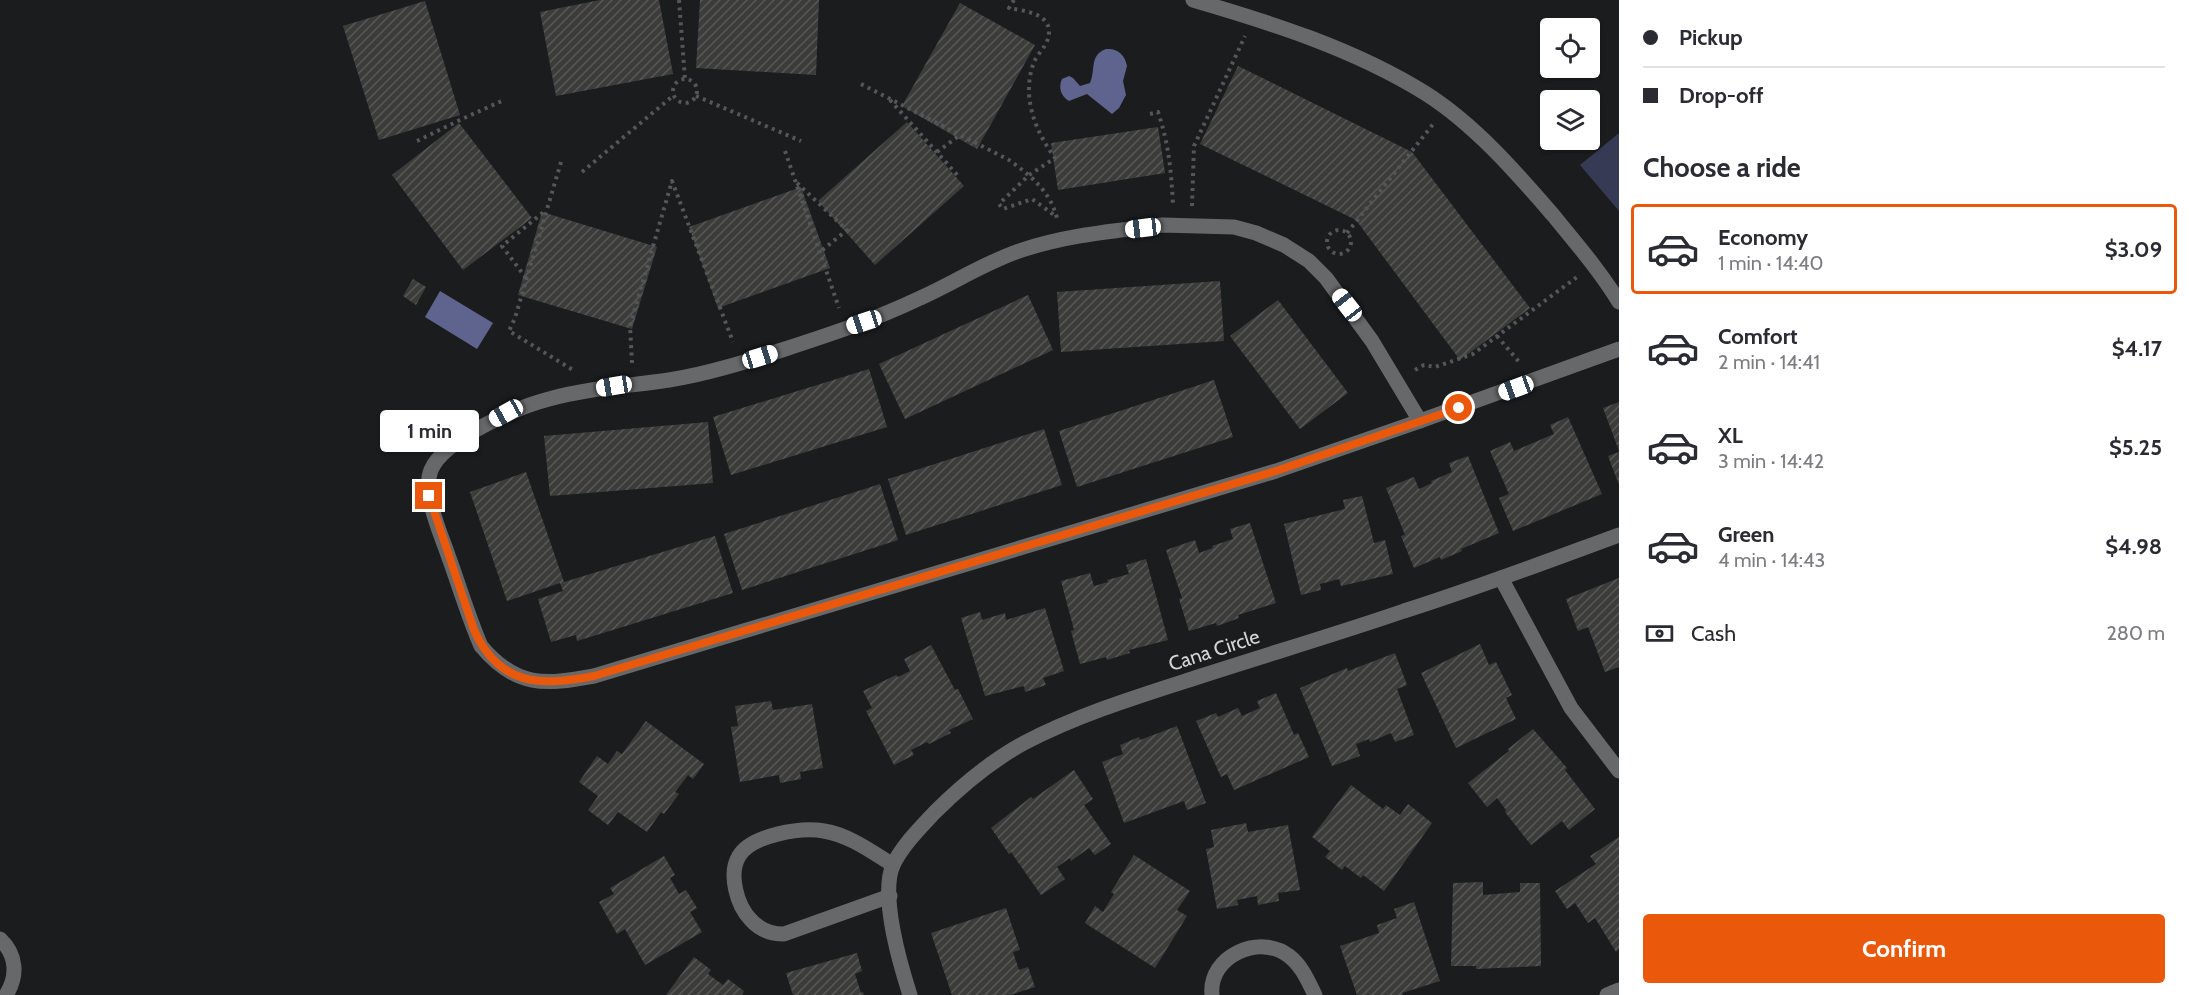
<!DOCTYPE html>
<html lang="en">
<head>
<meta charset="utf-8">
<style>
  body { margin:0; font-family:Cabin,sans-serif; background:#f7f7f7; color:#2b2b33; height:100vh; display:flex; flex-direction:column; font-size:22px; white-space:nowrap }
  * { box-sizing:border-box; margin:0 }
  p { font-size:20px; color:#7c7c81 }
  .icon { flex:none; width:33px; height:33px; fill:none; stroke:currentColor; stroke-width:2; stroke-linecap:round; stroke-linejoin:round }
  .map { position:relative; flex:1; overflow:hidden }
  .sheet { display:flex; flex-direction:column; background:#fff; width:570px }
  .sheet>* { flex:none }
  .hud { display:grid; align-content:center; height:132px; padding:0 24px; background:#fff }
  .fabs { position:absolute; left:1540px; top:18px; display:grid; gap:12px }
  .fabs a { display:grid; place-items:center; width:60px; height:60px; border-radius:6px; background:#fff; box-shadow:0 2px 4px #0004; font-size:30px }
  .end { position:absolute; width:27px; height:27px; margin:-14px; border:8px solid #ea580c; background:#fff; box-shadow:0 0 0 3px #fff }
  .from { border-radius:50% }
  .bubble { position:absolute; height:42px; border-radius:6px; background:#fff; box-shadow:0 2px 4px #0004; font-size:20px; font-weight:800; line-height:42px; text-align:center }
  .car { position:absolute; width:18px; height:36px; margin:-18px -9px; border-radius:8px; box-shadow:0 0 4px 2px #0007; background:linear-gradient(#fff 24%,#345 0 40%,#fff 0 76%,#345 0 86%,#fff 0) }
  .hud b { display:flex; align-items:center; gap:21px; height:57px; font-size:22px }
  .hud b+b { border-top:2px solid #e1e1e2 }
  .hud i { width:15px; height:15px; background:#2b2b33 }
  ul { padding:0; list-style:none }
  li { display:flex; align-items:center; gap:18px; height:90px; margin:0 12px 9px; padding:0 12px; border:3px solid transparent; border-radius:6px }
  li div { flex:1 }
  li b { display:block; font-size:22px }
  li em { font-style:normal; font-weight:800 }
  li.selected { border-color:#ea580c }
  li>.icon { width:54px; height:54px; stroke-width:1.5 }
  h2 { padding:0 24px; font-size:27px; line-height:72px }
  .pay { display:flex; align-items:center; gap:15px; height:66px; padding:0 24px; font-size:22px }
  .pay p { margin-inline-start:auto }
  .button { display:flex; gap:12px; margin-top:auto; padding:12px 24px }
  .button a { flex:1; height:69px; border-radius:6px; background:#ea580c; color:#fff; font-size:24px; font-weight:800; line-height:69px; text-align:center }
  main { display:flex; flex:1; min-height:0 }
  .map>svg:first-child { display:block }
  .grass { fill:#373a54 }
  .water { fill:#5f648f }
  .building { fill:url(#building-hatch) }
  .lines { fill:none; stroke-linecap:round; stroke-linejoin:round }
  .path { stroke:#555658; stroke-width:4; stroke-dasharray:3 4.5; stroke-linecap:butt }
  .minor { stroke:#676869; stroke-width:15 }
  .route { stroke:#ea580c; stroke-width:8 }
  .labels { text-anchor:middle; stroke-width:4.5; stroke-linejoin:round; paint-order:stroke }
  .street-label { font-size:20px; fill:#d6d6d8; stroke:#1b1c1e }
</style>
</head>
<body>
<main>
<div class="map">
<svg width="1619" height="995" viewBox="0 0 1619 995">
  <defs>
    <pattern id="building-hatch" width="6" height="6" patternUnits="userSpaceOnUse" patternTransform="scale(1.5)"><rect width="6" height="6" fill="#3c3d3b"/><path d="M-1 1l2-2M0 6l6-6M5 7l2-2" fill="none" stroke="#575857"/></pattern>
  </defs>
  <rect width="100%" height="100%" fill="#1b1c1e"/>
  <polygon class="grass" points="1619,133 1619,211 1580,165"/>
  <g class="water">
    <path d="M1106,49C1118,48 1125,55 1127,66L1123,81L1126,95L1119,108L1112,114L1087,94L1069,101C1061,96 1058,88 1062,79L1069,76L1073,78L1080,86L1090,83C1096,70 1089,55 1106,49Z"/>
    <polygon points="440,291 493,323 477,349 425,317"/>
  </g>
  <g class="building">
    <polygon points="600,0 659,0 673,74 556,96 540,12"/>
    <polygon points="700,0 819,0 816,75 696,68"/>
    <polygon points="425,1 460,115 379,140 343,26"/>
    <polygon points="960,3 1035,45 977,149 902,106"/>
    <polygon points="1238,66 1412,152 1530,308 1460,360 1356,220 1200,144"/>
    <polygon points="907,122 964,186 875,265 818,201"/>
    <polygon points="459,123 532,218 463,270 392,175"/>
    <polygon points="1158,127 1165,173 1058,190 1051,143"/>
    <polygon points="801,187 830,268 718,308 689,227"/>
    <polygon points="542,212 657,247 632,329 518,295"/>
    <polygon points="413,279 426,287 416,305 403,296"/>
    <polygon points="1220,281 1224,341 1061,352 1057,292"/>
    <polygon points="1028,295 1053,350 905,419 879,364"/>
    <polygon points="1278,300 1348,393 1300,429 1230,336"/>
    <polygon points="869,369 887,427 731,475 713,417"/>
    <polygon points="1214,380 1233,437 1077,487 1059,431"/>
    <polygon points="1619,402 1619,451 1603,408"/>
    <polygon points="1568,417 1602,494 1513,531 1499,498 1509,494 1490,451 1510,442 1514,451 1554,434 1550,425"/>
    <polygon points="708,422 713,483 550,496 544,436"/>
    <polygon points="1044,429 1062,485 906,535 888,479"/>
    <polygon points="1619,452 1619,485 1608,456"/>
    <polygon points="1468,456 1499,533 1461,549 1462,551 1441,560 1440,557 1414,568 1401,536 1405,535 1386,488 1414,477 1419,489 1432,483 1431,481 1452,472 1449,463"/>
    <polygon points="526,472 564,582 715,536 733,593 577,641 576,635 551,642 538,599 563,591 560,583 507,601 470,492"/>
    <polygon points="880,484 898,540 742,590 724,534"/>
    <polygon points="1362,496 1374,543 1385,540 1393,574 1341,586 1339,579 1320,584 1321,590 1301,595 1284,524 1345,509 1343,500"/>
    <polygon points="1250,523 1276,603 1238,615 1239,618 1217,626 1216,623 1189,631 1179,599 1182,598 1166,550 1195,540 1199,553 1213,548 1212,546 1233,539 1230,529"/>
    <polygon points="1146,559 1168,640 1129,650 1130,653 1107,660 1106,657 1080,664 1071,631 1074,630 1061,581 1090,573 1094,586 1108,582 1107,580 1129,574 1126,565"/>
    <polygon points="1619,578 1619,667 1605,672 1588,627 1578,631 1566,599"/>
    <polygon points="1045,608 1064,671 1043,678 1046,685 1025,692 1024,686 985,696 961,618 980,612 982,620 1005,613 1006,620"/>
    <polygon points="1480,644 1489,665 1496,662 1512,695 1506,698 1516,719 1456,748 1421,673"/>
    <polygon points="931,645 955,690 958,689 973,719 949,730 951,733 929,744 927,742 911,750 914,755 894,765 866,711 872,708 863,691 896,675 898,677 910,671 904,659"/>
    <polygon points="1395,653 1407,685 1397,689 1414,735 1395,742 1391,733 1370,742 1369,739 1356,744 1360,756 1332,766 1300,688 1347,668 1348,671"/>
    <polygon points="1276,693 1294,735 1298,733 1309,757 1234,790 1227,774 1221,777 1196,721 1216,713 1218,717 1238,708 1242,716 1260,708 1257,701"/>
    <polygon points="771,701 773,710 812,704 823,768 800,772 801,779 780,783 779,775 740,782 731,727 738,726 735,706"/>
    <polygon points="646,721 704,764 693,779 688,775 675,792 679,794 664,814 661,812 647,832 618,812 608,825 588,810 598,796 579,782 597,756 608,764 617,751 622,754"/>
    <polygon points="1177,726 1206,803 1187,810 1184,801 1124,823 1102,762 1123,754 1120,745 1139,737 1140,740"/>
    <polygon points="1533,729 1567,768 1565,770 1595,809 1569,830 1562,821 1531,845 1505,812 1506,810 1497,798 1487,807 1468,783 1509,751 1508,749"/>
    <polygon points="1074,770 1093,799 1084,805 1111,844 1095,855 1089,848 1071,861 1070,858 1057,867 1065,879 1041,895 1011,852 1009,854 991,828 1031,797 1033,799"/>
    <polygon points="1351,785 1383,809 1386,805 1400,815 1408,804 1432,823 1384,891 1363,875 1361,878 1345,866 1342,870 1325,857 1330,851 1312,837"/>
    <polygon points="1246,823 1248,832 1288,825 1300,890 1278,893 1279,901 1258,905 1257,896 1237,900 1238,905 1217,909 1206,849 1214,847 1211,830"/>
    <polygon points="1619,837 1619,949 1616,952 1595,918 1588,923 1575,903 1567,909 1555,891 1596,864 1590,856"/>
    <polygon points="1134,855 1190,891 1177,910 1187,916 1155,968 1085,923 1095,906 1103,912 1114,894 1111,892"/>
    <polygon points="664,856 675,875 670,878 679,894 686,890 697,908 690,912 702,932 645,965 625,929 617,934 599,902 614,894 610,888"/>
    <polygon points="1483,882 1483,895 1520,892 1520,883 1540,883 1541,966 1476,969 1476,966 1451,966 1453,883"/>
    <polygon points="1414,902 1440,981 1402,993 1403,995 1357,995 1340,946 1379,933 1377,925 1397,918 1394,909"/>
    <polygon points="1006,908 1020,950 1013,952 1019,970 1028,967 1035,987 1010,995 952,995 931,933"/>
    <polygon points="857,953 862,971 855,974 861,993 863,992 864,995 793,995 786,973"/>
    <polygon points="694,957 711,970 708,974 723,985 728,979 744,991 742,995 666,995"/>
  </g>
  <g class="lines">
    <g class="path">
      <polyline points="679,0 685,79"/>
      <path d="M1014,0L1009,8C1024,11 1050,13 1049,33C1049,44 1038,53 1034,62C1021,96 1035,131 1055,158L1029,175L999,204L1003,209L1032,199L1057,217"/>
      <circle cx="685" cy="91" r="12"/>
      <path d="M861,84L1009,160C1031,176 1050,191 1057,218"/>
      <polyline points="696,96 801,141"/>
      <polyline points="890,100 960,178"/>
      <path d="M1150,114L1158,112C1169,145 1171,170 1173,204"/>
      <polyline points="417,141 462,119 504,100"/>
      <polyline points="785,151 839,308"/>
      <polyline points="937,152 960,135"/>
      <polyline points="561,162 515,318 509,331 573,370"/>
      <polyline points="582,172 674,95"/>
      <polyline points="797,183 847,230 820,252"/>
      <polyline points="1192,206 1194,146 1245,36"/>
      <circle cx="1339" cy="242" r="12"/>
      <polyline points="1347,233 1434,123"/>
      <polyline points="526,278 502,246 546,210"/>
      <polyline points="1497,336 1520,363"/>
      <polyline points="632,363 630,326 672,181 733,342"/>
      <polyline points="1415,370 1424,365 1435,367 1473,354 1577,277"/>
    </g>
    <g class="minor">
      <path d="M1193,0C1272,23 1354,49 1425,93C1474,124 1515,171 1553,215C1576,243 1600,271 1619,302"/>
      <path d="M1162,225L1234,227L1256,233L1284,245L1309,261L1326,278L1372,341L1420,421L1276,471L594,676C545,685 516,688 481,646C468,616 459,585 448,555C441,535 432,515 429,494C428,487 428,478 431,470C444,439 518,407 549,399C589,388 629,386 669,380C707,374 745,362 782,350C828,335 874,320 918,299C952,284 984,263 1019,251C1066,235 1114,231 1162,225Z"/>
      <polyline points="1420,421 1619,349"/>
      <polyline points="1501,578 1571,708 1619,771"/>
      <path d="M890,896L784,934C771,934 760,930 751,920C737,906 728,874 739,856C751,835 801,827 824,831C849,835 872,852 893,865"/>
      <path d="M0,939C17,955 18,976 6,995"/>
      <path d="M910,995C900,964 880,895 893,865C902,846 920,828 934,813C961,786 991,761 1024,743C1079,714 1142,695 1201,676C1269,654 1337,634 1404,611C1477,588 1548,561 1619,535"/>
      <path d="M1212,995C1208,956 1260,933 1289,956C1302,966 1308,981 1315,995"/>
      <polyline points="1607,995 1619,990"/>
    </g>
  </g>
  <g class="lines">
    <path class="route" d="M429,496L474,630C500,687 541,686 594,676L1276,471L1459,408"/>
  </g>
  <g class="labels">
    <g class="street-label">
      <text transform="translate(1214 650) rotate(-18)" y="7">Cana Circle</text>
    </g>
  </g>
</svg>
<div class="fabs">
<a><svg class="icon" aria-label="locate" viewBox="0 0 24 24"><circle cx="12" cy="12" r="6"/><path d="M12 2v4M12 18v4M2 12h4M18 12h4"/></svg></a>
<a><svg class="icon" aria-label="layers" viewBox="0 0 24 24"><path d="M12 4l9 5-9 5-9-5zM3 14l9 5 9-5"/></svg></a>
</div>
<i class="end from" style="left:1459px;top:408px"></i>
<i class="end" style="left:429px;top:496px"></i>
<div class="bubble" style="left:380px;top:410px;width:99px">1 min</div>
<i class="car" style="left:1143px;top:228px;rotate:263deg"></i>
<i class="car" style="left:1347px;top:305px;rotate:322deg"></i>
<i class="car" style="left:864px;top:322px;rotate:252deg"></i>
<i class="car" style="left:760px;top:357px;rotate:73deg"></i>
<i class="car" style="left:614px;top:386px;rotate:261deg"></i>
<i class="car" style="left:1516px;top:388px;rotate:250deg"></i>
<i class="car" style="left:506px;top:413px;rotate:241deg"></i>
</div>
<section class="sheet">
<div class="hud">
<b><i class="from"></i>Pickup</b>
<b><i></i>Drop-off</b>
</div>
<h2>Choose a ride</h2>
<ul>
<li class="selected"><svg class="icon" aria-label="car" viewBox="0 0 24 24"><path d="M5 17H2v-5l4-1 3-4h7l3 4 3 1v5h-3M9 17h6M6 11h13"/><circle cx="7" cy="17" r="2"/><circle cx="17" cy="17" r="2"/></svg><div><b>Economy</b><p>1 min · 14:40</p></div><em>$3.09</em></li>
<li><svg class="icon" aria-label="car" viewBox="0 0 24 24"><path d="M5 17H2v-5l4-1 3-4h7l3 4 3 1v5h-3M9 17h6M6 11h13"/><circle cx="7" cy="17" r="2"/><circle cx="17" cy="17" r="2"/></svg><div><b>Comfort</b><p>2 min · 14:41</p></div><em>$4.17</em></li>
<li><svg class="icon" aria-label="car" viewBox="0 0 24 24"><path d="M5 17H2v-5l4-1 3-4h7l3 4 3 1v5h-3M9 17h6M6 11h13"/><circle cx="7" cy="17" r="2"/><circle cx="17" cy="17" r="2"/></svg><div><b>XL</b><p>3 min · 14:42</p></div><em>$5.25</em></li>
<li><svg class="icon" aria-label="car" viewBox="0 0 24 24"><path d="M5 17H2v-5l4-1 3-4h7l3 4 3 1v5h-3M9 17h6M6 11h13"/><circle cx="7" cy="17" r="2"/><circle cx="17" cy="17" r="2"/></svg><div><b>Green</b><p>4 min · 14:43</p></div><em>$4.98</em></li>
</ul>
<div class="pay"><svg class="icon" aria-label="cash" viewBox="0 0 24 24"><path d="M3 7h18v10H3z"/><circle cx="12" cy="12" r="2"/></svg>Cash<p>280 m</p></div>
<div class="button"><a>Confirm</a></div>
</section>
</main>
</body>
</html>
